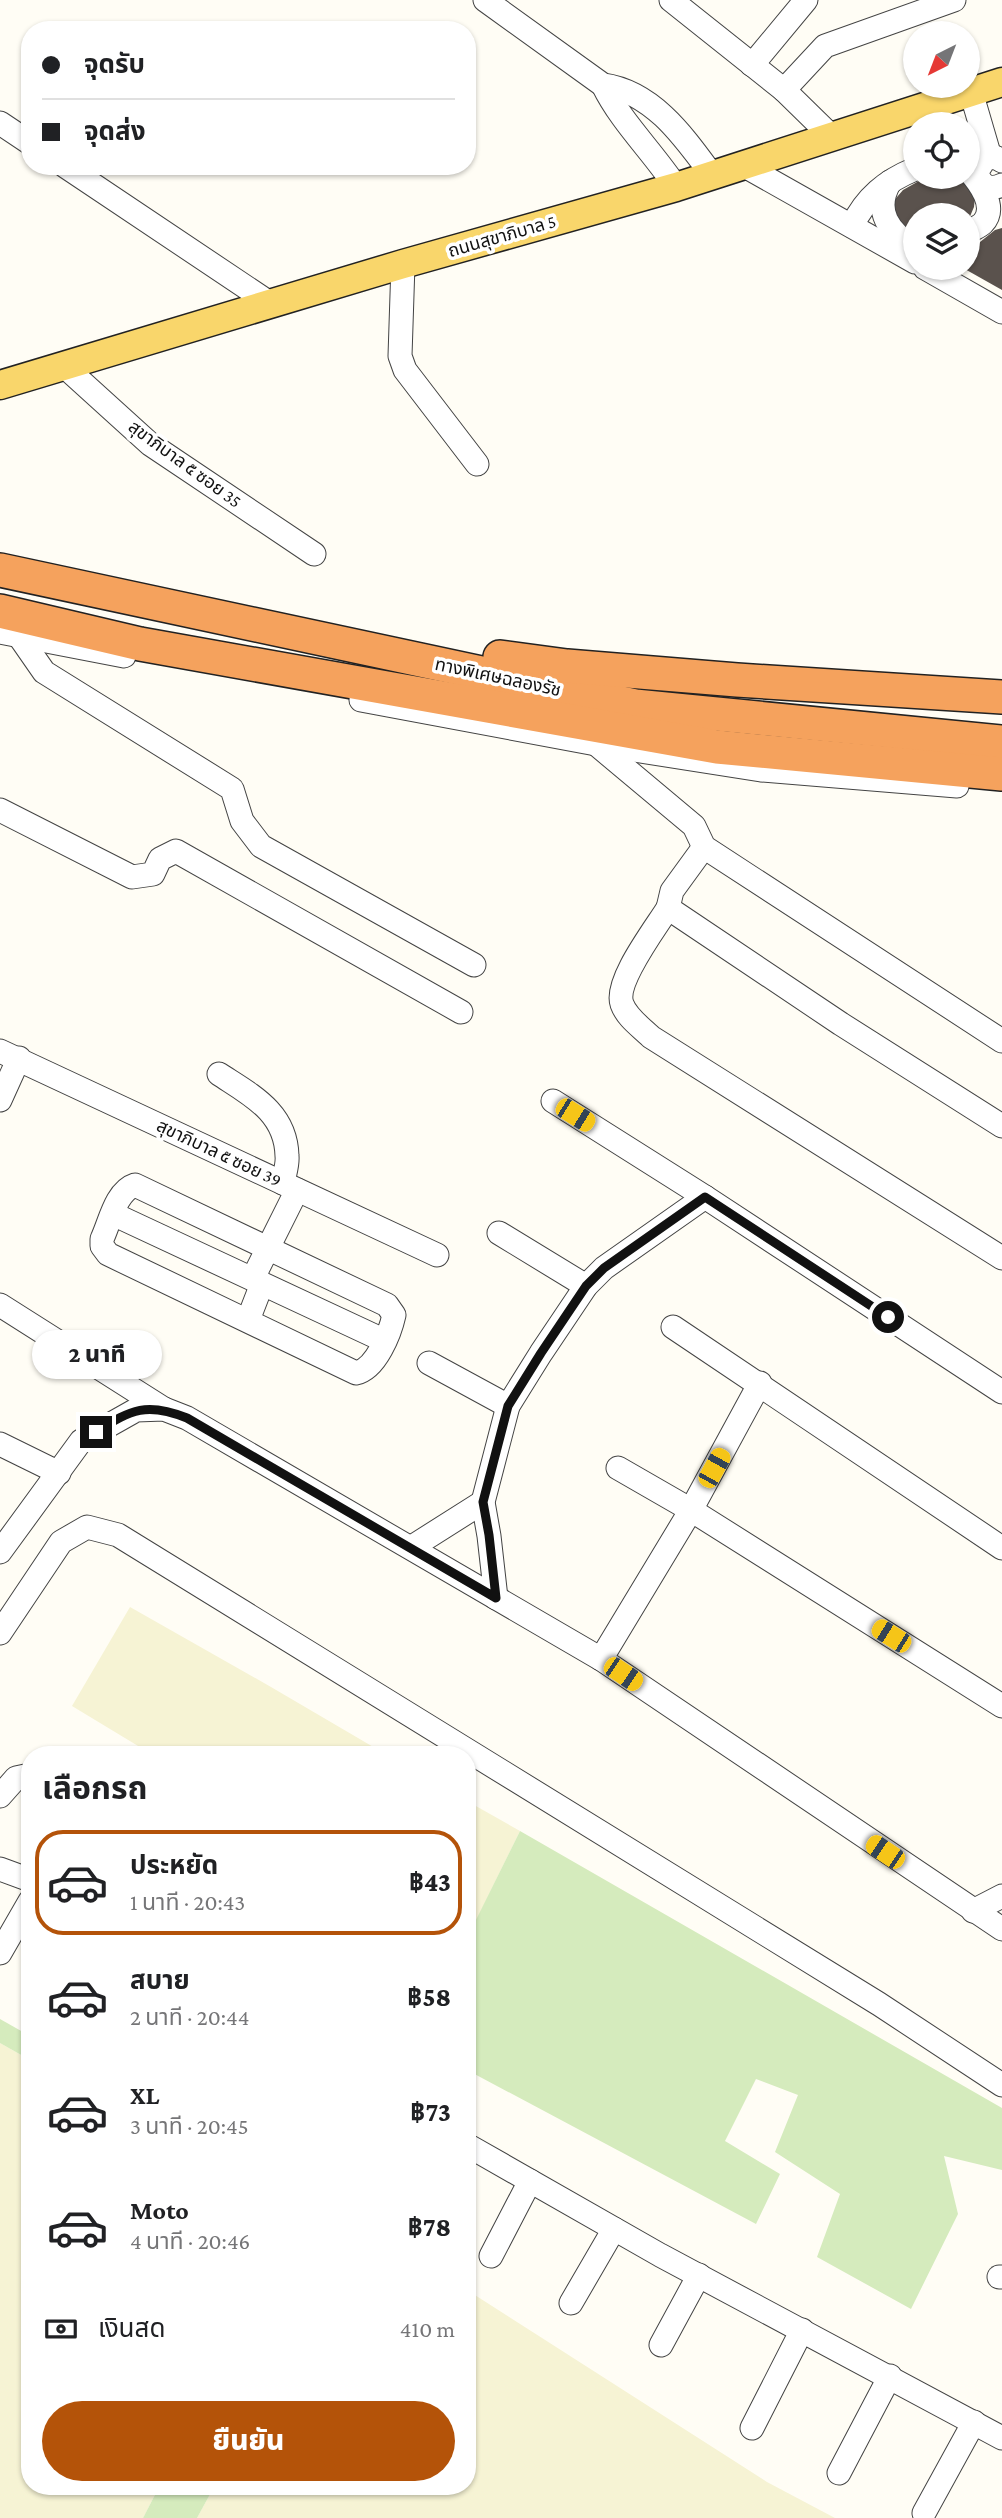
<!DOCTYPE html>
<html lang="th">
<head>
<meta charset="utf-8">
<style>
  body { margin:0; font-family:"Crimson Pro","Noto Sans Thai",serif; background:#f6f6f6; color:#202124; height:100vh; display:flex; flex-direction:column; font-size:26px; white-space:nowrap }
  * { box-sizing:border-box; margin:0 }
  p { font-size:23px; color:#757577 }
  .icon { flex:none; width:38px; height:38px; fill:none; stroke:currentColor; stroke-width:2; stroke-linecap:round; stroke-linejoin:round }
  .map { position:relative; flex:1; overflow:hidden }
  .panel { position:absolute; left:21px; top:1746px; width:455px; height:749px; display:flex; flex-direction:column; background:#fff; border-radius:28px; box-shadow:0 2px 5px #0004 }
  .panel>* { flex:none }
  .hud { position:absolute; left:21px; top:21px; width:455px; height:154px; border-radius:28px; box-shadow:0 2px 5px #0004; display:grid; align-content:center; height:154px; padding:0 21px; background:#fff }
  .needle { width:46px; rotate:222deg }
  .fabs { position:absolute; left:903px; top:21px; display:grid; gap:14px }
  .fabs a { display:grid; place-items:center; width:77px; height:77px; border-radius:50%; background:#fff; box-shadow:0 2px 5px #0004; font-size:35px }
  .end { position:absolute; width:32px; height:32px; margin:-16px; border:9px solid #111; background:#fff; box-shadow:0 0 0 4px #fff }
  .from { border-radius:50% }
  .bubble { position:absolute; height:49px; border-radius:24px; background:#fff; box-shadow:0 2px 5px #0004; font-size:23px; font-weight:800; line-height:49px; text-align:center }
  .car { position:absolute; width:21px; height:42px; margin:-21px -10px; border-radius:9px; box-shadow:0 0 5px 2px #0007; background:linear-gradient(#f5c518 24%,#345 0 40%,#f5c518 0 76%,#345 0 86%,#f5c518 0) }
  .hud b { display:flex; align-items:center; gap:24px; height:66px; font-size:26px }
  .hud b+b { border-top:2px solid #e0e0e0 }
  .hud i { width:18px; height:18px; background:#202124 }
  ul { padding:0; list-style:none }
  li { display:flex; align-items:center; gap:21px; height:105px; margin:0 14px 10px; padding:0 7px; border:4px solid transparent; border-radius:28px }
  li div { flex:1 }
  li b { display:block; font-size:26px }
  li em { font-style:normal; font-weight:800 }
  li.current { border-color:#b45309 }
  li>.icon { width:63px; height:63px; stroke-width:1.5 }
  h2 { padding:0 21px; font-size:32px; line-height:84px }
  .pay { display:flex; align-items:center; gap:18px; height:77px; padding:0 21px; font-size:26px }
  .pay p { margin-inline-start:auto }
  .action { display:flex; gap:14px; margin-top:auto; padding:14px 21px }
  .action a { flex:1; height:80px; border-radius:42px; background:#b45309; color:#fff; font-size:28px; font-weight:800; line-height:80px; text-align:center }
  .map>svg:first-child { display:block }
  .farmland { fill:#f6f3d4 }
  .green { fill:#d5ebbd }
  .building { fill:#5a524d }
  .lines { fill:none; stroke-linecap:round; stroke-linejoin:round }
  .minor-casing { stroke:#444; stroke-width:25 }
  .major-casing { stroke:#222; stroke-width:31 }
  .highway-casing { stroke:#222; stroke-width:36 }
  .minor { stroke:#fff; stroke-width:23 }
  .major { stroke:#f9d66b; stroke-width:28 }
  .highway { stroke:#f5a25d; stroke-width:33 }
  .route { stroke:#111; stroke-width:9 }
  .labels { text-anchor:middle; stroke-width:7; stroke-linejoin:round; paint-order:stroke }
  .street-label { font-size:18px; fill:#111; stroke:#fff }
</style>
</head>
<body>
<div class="map">
<svg width="1002" height="2518" viewBox="0 0 1002 2518">
  <rect width="100%" height="100%" fill="#fffdf5"/>
  <g class="farmland">
    <polygon points="130,1607 271,1687 387,1755 153,1755 72,1706"/>
    <polygon points="467,1801 520,1831 469,1935 467,1934"/>
    <polygon points="0,2043 30,2060 30,2487 159,2487 143,2518 0,2518"/>
    <polygon points="467,2290 767,2482 835,2518 197,2518 214,2487 467,2487"/>
  </g>
  <g class="green">
    <polygon points="520,1831 1002,2108 1002,2170 944,2156 958,2214 911,2309 817,2257 840,2194 775,2152 798,2095 756,2079 725,2141 780,2174 756,2224 467,2070 467,1934 469,1934"/>
    <polygon points="0,2019 30,2036 30,2060 0,2043"/>
    <polygon points="159,2487 214,2487 197,2518 143,2518"/>
  </g>
  <g class="building">
    <polygon points="926,177 958,177 963,179 975,197 974,207 968,221 968,215 915,215 915,234 899,225 891,204 903,190"/>
    <polygon points="1002,228 1002,290 963,268 968,268 968,259 980,242 995,230"/>
  </g>
  <g class="lines">
    <g class="minor-casing">
      <g id="minor">
        <path d="M485,0L603,85C653,92 684,137 712,175"/>
        <polyline points="671,0 784,90 832,137"/>
        <polyline points="752,65 806,0"/>
        <path d="M603,85C621,122 653,152 676,187"/>
        <polyline points="784,90 825,46 954,0"/>
        <polyline points="971,92 990,157"/>
        <polyline points="0,123 30,143"/>
        <path d="M1002,161L995,157L985,159L977,171C979,185 989,191 1002,185"/>
        <polyline points="743,165 915,262"/>
        <polyline points="65,166 271,304"/>
        <path d="M968,170C979,182 998,207 983,223C979,227 973,229 968,232"/>
        <path d="M890,182C873,210 889,234 915,247"/>
        <path d="M852,226C866,197 886,181 915,169"/>
        <polyline points="403,264 400,356 405,370 477,464"/>
        <polyline points="925,268 1002,312"/>
        <polyline points="64,366 150,444 314,554"/>
        <polyline points="0,632 124,656"/>
        <polyline points="19,636 44,672 232,789 242,821 261,846 474,965"/>
        <polyline points="361,700 596,744 761,770 957,786"/>
        <polyline points="596,744 694,826 704,847 1002,1041"/>
        <polyline points="0,810 132,877 153,874 160,859 176,851 461,1012"/>
        <polyline points="704,847 672,891 668,908 841,1024 1002,1126"/>
        <path d="M668,908C655,929 614,982 622,1004C627,1018 641,1027 651,1037L1002,1258"/>
        <polyline points="0,1051 437,1255"/>
        <path d="M219,1074C251,1095 286,1112 287,1156C288,1165 284,1175 283,1183"/>
        <polyline points="0,1100 19,1058"/>
        <polyline points="553,1101 705,1197 1002,1392"/>
        <path d="M135,1185L387,1305L394,1315C390,1333 376,1369 356,1373L108,1254L102,1246V1239C110,1222 116,1191 135,1185Z"/>
        <polyline points="113,1214 383,1340"/>
        <polyline points="499,1233 586,1286"/>
        <polyline points="0,1305 164,1409"/>
        <polyline points="248,1320 260,1289 256,1272 297,1190"/>
        <polyline points="673,1327 1002,1548"/>
        <polyline points="429,1363 508,1406"/>
        <polyline points="0,1444 59,1473"/>
        <polyline points="618,1468 691,1510 1002,1706"/>
        <polyline points="412,1547 483,1502"/>
        <polyline points="0,1552 81,1441 136,1410 164,1409 187,1418 601,1659 1002,1929"/>
        <polyline points="496,1598 489,1536 483,1502 508,1406 541,1353 586,1286 604,1268 705,1197"/>
        <polyline points="0,1633 61,1542 87,1527 118,1535 879,2004 1002,2085"/>
        <polyline points="601,1659 691,1510 760,1383"/>
        <polyline points="0,1796 16,1778 30,1775"/>
        <polyline points="0,1869 30,1880"/>
        <polyline points="973,1911 1002,1896"/>
        <polyline points="0,1953 30,1901"/>
        <polyline points="467,2145 660,2255 1002,2438"/>
        <polyline points="491,2256 530,2181"/>
        <polyline points="999,2277 1002,2277"/>
        <polyline points="571,2303 614,2229"/>
        <polyline points="661,2345 699,2275"/>
        <polyline points="752,2428 802,2330"/>
        <polyline points="839,2473 890,2376"/>
        <polyline points="924,2513 974,2422"/>
      </g>
    </g>
    <g class="major-casing">
      <polyline id="major" points="0,385 403,264 676,187 1002,82"/>
    </g>
    <g class="highway-casing">
      <g id="highway">
        <polyline points="0,570 635,706 1002,742"/>
        <polyline points="0,611 140,644 717,747 1002,774"/>
        <polyline points="500,657 567,666 737,680 1002,697"/>
      </g>
    </g>
    <use href="#minor" class="minor"/>
    <use href="#major" class="major"/>
    <use href="#highway" class="highway"/>
  </g>
  <g class="lines">
    <path class="route" d="M96,1432C132,1409 147,1402 187,1418L496,1598L489,1535L483,1502L508,1406L541,1353L586,1286L604,1268L705,1197L888,1317"/>
  </g>
  <g class="labels">
    <g class="street-label">
      <text transform="translate(502 236) rotate(-16)" y="6">ถนนสุขาภิบาล 5</text>
      <text transform="translate(185 464) rotate(36)" y="6">สุขาภิบาล ๕ ซอย 35</text>
      <text transform="translate(498 677) rotate(12)" y="6">ทางพิเศษฉลองรัช</text>
      <text transform="translate(219 1153) rotate(25)" y="6">สุขาภิบาล ๕ ซอย 39</text>
    </g>
  </g>
</svg>
<div class="fabs">
<a><svg class="needle" viewBox="-14 -14 28 28"><path d="M0-13l5 13h-10z" fill="#e53935"/><path d="M0 13l5-13h-10z" fill="#757577"/></svg></a>
<a><svg class="icon" aria-label="locate" viewBox="0 0 24 24"><circle cx="12" cy="12" r="6"/><path d="M12 2v4M12 18v4M2 12h4M18 12h4"/></svg></a>
<a><svg class="icon" aria-label="layers" viewBox="0 0 24 24"><path d="M12 4l9 5-9 5-9-5zM3 14l9 5 9-5"/></svg></a>
</div>
<i class="end from" style="left:888px;top:1317px"></i>
<i class="end" style="left:96px;top:1432px"></i>
<div class="bubble" style="left:32px;top:1330px;width:130px">2 นาที</div>
<i class="car" style="left:575px;top:1115px;rotate:122deg"></i>
<i class="car" style="left:714px;top:1468px;rotate:29deg"></i>
<i class="car" style="left:891px;top:1636px;rotate:302deg"></i>
<i class="car" style="left:623px;top:1674px;rotate:124deg"></i>
<i class="car" style="left:885px;top:1852px;rotate:304deg"></i>
<div class="hud">
<b><i class="from"></i>จุดรับ</b>
<b><i></i>จุดส่ง</b>
</div>
<section class="panel">
<h2>เลือกรถ</h2>
<ul>
<li class="current"><svg class="icon" aria-label="car" viewBox="0 0 24 24"><path d="M5 17H2v-5l4-1 3-4h7l3 4 3 1v5h-3M9 17h6M6 11h13"/><circle cx="7" cy="17" r="2"/><circle cx="17" cy="17" r="2"/></svg><div><b>ประหยัด</b><p>1 นาที · 20:43</p></div><em>฿43</em></li>
<li><svg class="icon" aria-label="car" viewBox="0 0 24 24"><path d="M5 17H2v-5l4-1 3-4h7l3 4 3 1v5h-3M9 17h6M6 11h13"/><circle cx="7" cy="17" r="2"/><circle cx="17" cy="17" r="2"/></svg><div><b>สบาย</b><p>2 นาที · 20:44</p></div><em>฿58</em></li>
<li><svg class="icon" aria-label="car" viewBox="0 0 24 24"><path d="M5 17H2v-5l4-1 3-4h7l3 4 3 1v5h-3M9 17h6M6 11h13"/><circle cx="7" cy="17" r="2"/><circle cx="17" cy="17" r="2"/></svg><div><b>XL</b><p>3 นาที · 20:45</p></div><em>฿73</em></li>
<li><svg class="icon" aria-label="car" viewBox="0 0 24 24"><path d="M5 17H2v-5l4-1 3-4h7l3 4 3 1v5h-3M9 17h6M6 11h13"/><circle cx="7" cy="17" r="2"/><circle cx="17" cy="17" r="2"/></svg><div><b>Moto</b><p>4 นาที · 20:46</p></div><em>฿78</em></li>
</ul>
<div class="pay"><svg class="icon" aria-label="cash" viewBox="0 0 24 24"><path d="M3 7h18v10H3z"/><circle cx="12" cy="12" r="2"/></svg>เงินสด<p>410 m</p></div>
<div class="action"><a>ยืนยัน</a></div>
</section>
</div>
</body>
</html>
